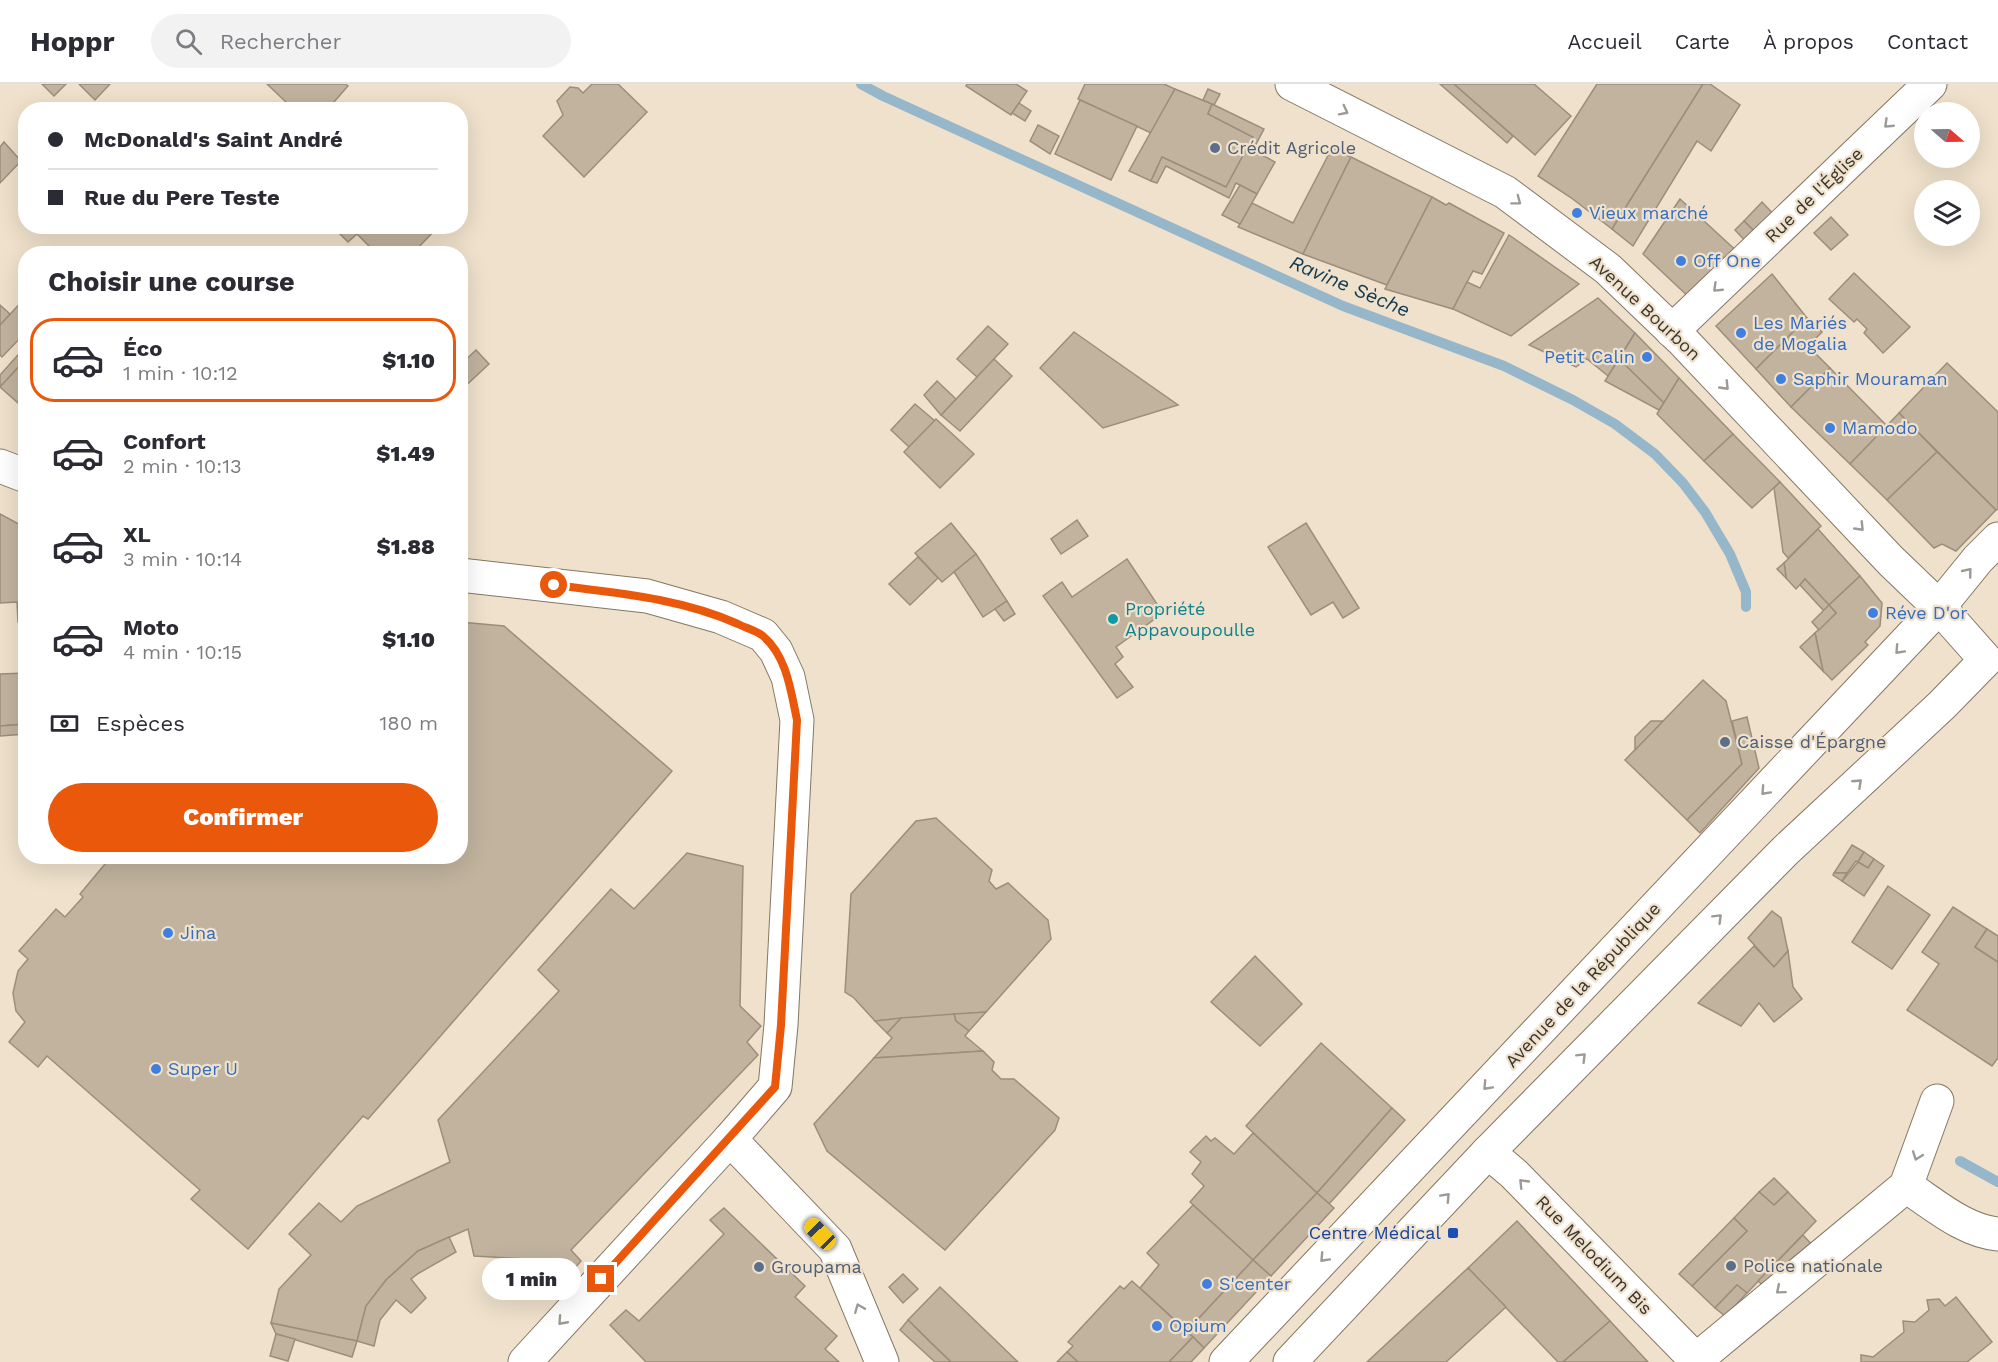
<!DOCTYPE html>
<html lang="fr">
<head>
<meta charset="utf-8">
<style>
  body { margin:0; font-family:"Work Sans",sans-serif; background:#f2f2f3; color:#2b2b33; height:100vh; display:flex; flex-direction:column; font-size:22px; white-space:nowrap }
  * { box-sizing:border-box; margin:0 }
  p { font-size:20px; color:#7c7c81 }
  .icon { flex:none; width:33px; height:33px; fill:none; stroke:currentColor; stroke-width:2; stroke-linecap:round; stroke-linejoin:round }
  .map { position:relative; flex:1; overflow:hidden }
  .sheet { position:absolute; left:18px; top:162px; width:450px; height:618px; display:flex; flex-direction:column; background:#fff; border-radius:24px; box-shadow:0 6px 24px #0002 }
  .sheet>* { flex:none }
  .guide { position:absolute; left:18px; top:18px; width:450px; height:132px; border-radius:24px; box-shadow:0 6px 24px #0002; display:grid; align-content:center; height:132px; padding:0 30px; background:#fff }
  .needle { width:39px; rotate:110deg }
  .controls { position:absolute; left:1914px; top:18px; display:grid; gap:12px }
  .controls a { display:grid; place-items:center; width:66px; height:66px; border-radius:50%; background:#fff; box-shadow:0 6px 24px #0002; font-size:30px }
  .end { position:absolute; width:27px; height:27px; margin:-14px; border:8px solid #ea580c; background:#fff; box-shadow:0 0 0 3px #fff }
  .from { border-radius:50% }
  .bubble { position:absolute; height:42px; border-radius:21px; background:#fff; box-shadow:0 6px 24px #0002; font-size:20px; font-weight:800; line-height:42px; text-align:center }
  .car { position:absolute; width:18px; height:36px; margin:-18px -9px; border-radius:8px; box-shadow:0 0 4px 2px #0007; background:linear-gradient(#f5c518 24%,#345 0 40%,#f5c518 0 76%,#345 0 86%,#f5c518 0) }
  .guide b { display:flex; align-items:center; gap:21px; height:57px; font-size:22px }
  .guide b+b { border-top:2px solid #e1e1e2 }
  .guide i { width:15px; height:15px; background:#2b2b33 }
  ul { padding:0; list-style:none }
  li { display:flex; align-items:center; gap:18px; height:84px; margin:0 12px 9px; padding:0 18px; border:3px solid transparent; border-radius:24px }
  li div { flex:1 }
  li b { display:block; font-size:22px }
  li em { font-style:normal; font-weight:800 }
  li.selected { border-color:#ea580c }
  li>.icon { width:54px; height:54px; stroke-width:1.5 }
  h2 { padding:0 30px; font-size:27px; line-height:72px }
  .pay { display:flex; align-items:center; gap:15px; height:66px; padding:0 30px; font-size:22px }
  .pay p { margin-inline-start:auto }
  .primary-button { display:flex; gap:12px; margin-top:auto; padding:12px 30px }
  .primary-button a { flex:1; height:69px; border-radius:36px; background:#ea580c; color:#fff; font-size:24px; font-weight:800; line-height:69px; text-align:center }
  header { display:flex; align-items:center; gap:36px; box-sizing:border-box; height:84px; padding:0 30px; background:#fff; border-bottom:2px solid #e1e1e2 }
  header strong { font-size:28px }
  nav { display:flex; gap:33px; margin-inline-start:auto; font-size:21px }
  .search { width:420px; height:54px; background:#f2f2f3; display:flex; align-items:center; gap:15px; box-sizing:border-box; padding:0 21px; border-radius:33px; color:#7c7c81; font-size:22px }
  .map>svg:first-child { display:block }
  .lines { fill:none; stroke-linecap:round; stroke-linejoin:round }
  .stream { stroke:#96b6ca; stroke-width:10 }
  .building { fill:#c1b39e; stroke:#9c8e7a; stroke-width:1.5 }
  .minor-casing { stroke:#847864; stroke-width:35 }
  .secondary-casing { stroke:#847864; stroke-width:35 }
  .minor { stroke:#fff; stroke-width:33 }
  .secondary { stroke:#fff; stroke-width:33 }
  .oneway { stroke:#9c9a95 }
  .route { stroke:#ea580c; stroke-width:8 }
  .service-dot { fill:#5c6f8a; stroke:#efe1cb; stroke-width:2 }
  .shop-dot { fill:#3f7fe0; stroke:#efe1cb; stroke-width:2 }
  .culture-dot { fill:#0f9aa8; stroke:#efe1cb; stroke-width:2 }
  .transit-dot { fill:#1a4fb4; stroke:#efe1cb; stroke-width:2 }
  .labels { text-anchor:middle; stroke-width:4.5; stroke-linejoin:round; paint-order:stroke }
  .service-label { font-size:18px; fill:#4e5e75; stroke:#efe1cb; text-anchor:start }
  .street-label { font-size:18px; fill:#39342b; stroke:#efe1cb }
  .shop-label { font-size:18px; fill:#366cbe; stroke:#efe1cb; text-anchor:start }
  .culture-label { font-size:18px; fill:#0d838f; stroke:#efe1cb; text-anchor:start }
  .transit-label { font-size:18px; fill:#164399; stroke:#efe1cb; text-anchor:end }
  .water-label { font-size:20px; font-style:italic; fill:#103a51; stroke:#efe1cb }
</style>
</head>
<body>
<header>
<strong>Hoppr</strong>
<div class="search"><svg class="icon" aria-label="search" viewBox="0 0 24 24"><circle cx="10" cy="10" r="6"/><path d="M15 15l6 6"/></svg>Rechercher</div>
<nav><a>Accueil</a><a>Carte</a><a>À propos</a><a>Contact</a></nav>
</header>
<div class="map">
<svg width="1998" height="1278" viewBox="0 0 1998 1278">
  <rect width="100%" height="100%" fill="#efe1cb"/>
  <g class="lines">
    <g class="stream">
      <polyline points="861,0 883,12 1343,222 1504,282 1573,316 1615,340 1655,370 1683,399 1705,428 1730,470 1746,508 1746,523"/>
      <polyline points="1960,1077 1998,1098"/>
    </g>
  </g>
  <g class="building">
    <polygon points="42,0 66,0 54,12"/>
    <polygon points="79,0 110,0 95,16"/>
    <polygon points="267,0 345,0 348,2 327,26 284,26 282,23 286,18"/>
    <polygon points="592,0 618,0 647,28 584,93 543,52 563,31 557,17 570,3 578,4 583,9"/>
    <polygon points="967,0 1016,0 1027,7 1011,31 966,2"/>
    <polygon points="1085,0 1164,0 1175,5 1151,49 1078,15"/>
    <polygon points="1440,0 1454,0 1513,52 1507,59"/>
    <polygon points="1454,0 1534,0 1571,32 1535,71"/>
    <polygon points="1597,0 1703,0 1612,145 1570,113 1538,92"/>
    <polygon points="1703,0 1710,0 1740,21 1711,67 1697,57 1633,162 1612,145"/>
    <polygon points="1175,5 1212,20 1208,30 1253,53 1226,103 1162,73 1151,97 1129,87"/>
    <polygon points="1208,5 1220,10 1214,21 1203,16"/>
    <polygon points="1080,16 1137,42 1111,96 1055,70"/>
    <polygon points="1019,19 1031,27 1025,37 1012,29"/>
    <polygon points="1212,20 1264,45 1253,66 1275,78 1257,110 1236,99 1229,114 1166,82 1157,99 1151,97 1162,73 1226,103 1253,53 1208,30"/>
    <polygon points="1038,41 1059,52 1050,70 1030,57"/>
    <polygon points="4,58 21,77 0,99 0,63"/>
    <polygon points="1332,64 1351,73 1303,170 1238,143 1252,119 1293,139"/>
    <polygon points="1351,73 1432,113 1387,201 1303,170"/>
    <polygon points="1240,101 1257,110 1240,140 1222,131"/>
    <polygon points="1432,113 1446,121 1449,119 1504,149 1482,190 1473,187 1453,225 1385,205"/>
    <polygon points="1680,115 1741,171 1693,217 1643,170"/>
    <polygon points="1762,118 1779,136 1760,153 1744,137"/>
    <polygon points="1831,133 1848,151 1831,166 1814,149"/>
    <polygon points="1744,137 1760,153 1751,163 1735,146"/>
    <polygon points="347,142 439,142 412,170 377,170 357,150 348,158 340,150"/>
    <polygon points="1509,151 1579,200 1511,252 1453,225 1467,198 1480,204"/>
    <polygon points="1854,189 1910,243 1883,269 1864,249 1867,245 1857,235 1854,238 1829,215"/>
    <polygon points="1772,190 1807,234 1756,285 1716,242"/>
    <polygon points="1598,214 1635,249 1608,292 1587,275 1576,283 1529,261"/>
    <polygon points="24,215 26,217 26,248 2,273 0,271 0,241"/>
    <polygon points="0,221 10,230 0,241"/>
    <polygon points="1807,234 1822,248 1808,262 1830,284 1791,323 1756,285"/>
    <polygon points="988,242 1008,260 977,293 957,275"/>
    <polygon points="1074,248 1178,321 1103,344 1040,284"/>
    <polygon points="1635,249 1679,294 1664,319 1619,275"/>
    <polygon points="26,262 26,275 0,303 0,291"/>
    <polygon points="476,266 489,280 460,307 460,281"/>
    <polygon points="26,275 26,326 0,303"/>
    <polygon points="994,275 1012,292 960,347 941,331"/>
    <polygon points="1619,275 1664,319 1659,326 1605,297"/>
    <polygon points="1947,279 1998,328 1998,425 1996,426 1899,329"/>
    <polygon points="1830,284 1887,342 1850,380 1791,323"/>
    <polygon points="1679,294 1733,350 1704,377 1657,330"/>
    <polygon points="937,297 956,315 941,331 924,311"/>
    <polygon points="915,320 935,337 909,363 891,346"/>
    <polygon points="1899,329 1937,368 1887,416 1850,380"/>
    <polygon points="936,335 974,370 940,404 904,368"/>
    <polygon points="1733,350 1780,398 1752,424 1704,377"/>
    <polygon points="1937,368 1996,426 1956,467 1942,460 1934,464 1887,416"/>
    <polygon points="1780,398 1821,442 1788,474 1783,468 1774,404"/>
    <polygon points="0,430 26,444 26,538 18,538 17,518 0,519"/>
    <polygon points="1077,436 1088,452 1061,470 1051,455"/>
    <polygon points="951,439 976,470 942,498 915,469"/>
    <polygon points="1306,439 1359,524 1343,534 1333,518 1311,531 1268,463"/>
    <polygon points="1818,445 1860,492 1829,521 1805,495 1796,505 1786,494 1784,479"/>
    <polygon points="976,470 1007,517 983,533 954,488"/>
    <polygon points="918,473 938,494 910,521 889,500"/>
    <polygon points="1127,475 1163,529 1116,563 1123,573 1115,580 1133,603 1117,614 1043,512 1062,498 1072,513"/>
    <polygon points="1784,479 1785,485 1786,494 1777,485"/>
    <polygon points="1860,492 1882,519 1880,542 1865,558 1868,561 1832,596 1823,587 1815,549 1836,529 1829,521"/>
    <polygon points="1805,495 1829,521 1824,527 1800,501"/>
    <polygon points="1007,517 1015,530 1004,537 995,525"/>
    <polygon points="1829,521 1836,529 1819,546 1812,538"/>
    <polygon points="460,538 504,542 672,687 368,1035 363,1032 248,1165 191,1115 200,1106 47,972 38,983 9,958 25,938 16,927 13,909 18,887 28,875 19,867 56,825 65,833 83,813 80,810 110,774 108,772 460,772"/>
    <polygon points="1815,549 1823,587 1800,563"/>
    <polygon points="26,589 26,640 0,642 0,590"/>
    <polygon points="1703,596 1726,617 1742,680 1687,736 1625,676"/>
    <polygon points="1747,633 1759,684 1700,749 1687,736 1742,680 1732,637"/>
    <polygon points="1651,637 1663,637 1635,666 1635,653"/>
    <polygon points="26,640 26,650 0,652 0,642"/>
    <polygon points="936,734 992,786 989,797 996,805 1008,799 1048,836 1051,855 986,928 875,937 854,914 845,908 851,810 916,737"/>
    <polygon points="1852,761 1864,768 1858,778 1856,777 1847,789 1834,789"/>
    <polygon points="1864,768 1874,775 1868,784 1858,778"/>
    <polygon points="687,769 743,782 740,922 761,942 747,958 758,971 571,1166 581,1177 566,1194 549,1181 527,1175 474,1172 468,1145 418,1167 386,1196 366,1222 357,1257 271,1239 279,1205 311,1171 289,1150 319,1119 341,1138 357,1122 450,1078 438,1036 559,907 538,886 611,805 634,825"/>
    <polygon points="1874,775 1884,782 1864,812 1842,797 1858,778 1868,784"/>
    <polygon points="1834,789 1847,789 1842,797 1833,791"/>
    <polygon points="1888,802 1930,831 1892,885 1852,858"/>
    <polygon points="1953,823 1987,845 1975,863 1998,878 1998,974 1992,982 1907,926 1939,880 1922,868"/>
    <polygon points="1772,827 1781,834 1788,867 1774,883 1748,854"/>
    <polygon points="1987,845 1998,852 1998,878 1975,863"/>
    <polygon points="1754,862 1774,883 1788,867 1793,903 1802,915 1774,938 1759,919 1741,942 1698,919"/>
    <polygon points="1255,872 1302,920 1260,962 1211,918"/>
    <polygon points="986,928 969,947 956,937 954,930"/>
    <polygon points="954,930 956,937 969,947 965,952 983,967 874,974 892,954 887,949 901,934"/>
    <polygon points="901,934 887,949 875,937"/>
    <polygon points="1321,959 1392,1024 1317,1109 1246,1042"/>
    <polygon points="983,967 994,978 992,986 1001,995 1014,995 1059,1034 1055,1046 945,1166 827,1067 814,1040 874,974"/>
    <polygon points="1392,1024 1405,1036 1329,1120 1317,1109"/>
    <polygon points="1253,1049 1317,1109 1253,1176 1190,1118 1204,1102 1192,1090 1201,1078 1190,1068 1206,1052 1211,1057 1215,1054 1234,1070"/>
    <polygon points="1774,1094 1788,1108 1774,1121 1759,1108"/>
    <polygon points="1759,1108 1774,1121 1788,1108 1816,1137 1747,1209 1737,1201 1715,1224 1692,1202 1747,1147 1734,1134"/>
    <polygon points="1317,1109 1334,1124 1271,1192 1253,1176"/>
    <polygon points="1193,1121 1253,1176 1187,1247 1140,1204 1159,1181 1147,1169"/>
    <polygon points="724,1124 805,1202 795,1213 837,1252 825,1265 839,1278 646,1278 610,1241 626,1226 639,1237 724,1150 710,1136"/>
    <polygon points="1734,1134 1747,1147 1692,1202 1679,1190"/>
    <polygon points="1517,1137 1610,1237 1563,1278 1558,1278 1468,1184"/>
    <polygon points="1803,1151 1814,1163 1769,1207 1758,1197"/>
    <polygon points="449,1153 456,1168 419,1189 411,1195 426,1214 411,1229 396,1216 380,1236 374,1262 357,1257 366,1222 386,1196 418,1167"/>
    <polygon points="1253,1176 1271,1192 1204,1264 1187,1247"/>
    <polygon points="1468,1184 1506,1223 1446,1278 1367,1278"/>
    <polygon points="903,1190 918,1205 903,1219 889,1203"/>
    <polygon points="1132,1197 1193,1253 1169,1278 1078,1278 1067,1268 1073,1262 1068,1258 1120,1202 1124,1205"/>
    <polygon points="1737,1201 1747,1209 1725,1232 1715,1224"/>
    <polygon points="940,1203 963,1225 1018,1278 951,1278 908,1236"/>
    <polygon points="1956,1213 1992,1258 1967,1278 1861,1278 1861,1271 1873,1273 1904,1248 1903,1237 1915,1238 1929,1226 1927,1216 1939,1215 1945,1222"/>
    <polygon points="908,1236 931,1259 951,1278 935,1278 900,1246"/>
    <polygon points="1610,1237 1648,1278 1563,1278"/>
    <polygon points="271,1239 357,1257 352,1273 276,1250"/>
    <polygon points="276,1250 295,1255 288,1277 270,1272"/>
    <polygon points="1193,1253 1204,1264 1191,1278 1169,1278"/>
    <polygon points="1067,1268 1078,1278 1057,1278"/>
  </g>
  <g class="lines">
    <g class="minor-casing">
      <g id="minor">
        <polyline points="1672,247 1930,0"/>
        <polyline points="0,382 26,392"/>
        <polyline points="460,491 647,512 721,533 763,551 776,567 788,593 797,636 781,941 775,1003 730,1055 525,1278"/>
        <polyline points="730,1055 835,1165 882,1278"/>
        <polyline points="1488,1068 1514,1090 1696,1276 1696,1278"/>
        <path d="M1906,1102C1934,1120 1964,1147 1998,1150"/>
        <polyline points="1696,1276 1906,1102 1937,1017"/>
      </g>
    </g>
    <g class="secondary-casing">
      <g id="secondary">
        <polyline points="1226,1278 1939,523 1978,475 1998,455"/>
        <polyline points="1290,1278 1488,1068 1785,767 1942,621 1986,576 1939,523 1891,477 1681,255 1608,185 1505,108 1292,0"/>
      </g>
    </g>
    <use href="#minor" class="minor"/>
    <use href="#secondary" class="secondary"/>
  </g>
  <defs><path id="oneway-chevron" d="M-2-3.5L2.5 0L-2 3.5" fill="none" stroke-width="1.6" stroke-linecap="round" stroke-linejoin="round" transform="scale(1.5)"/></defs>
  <g class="oneway">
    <use href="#oneway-chevron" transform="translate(1344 27) rotate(27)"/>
    <use href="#oneway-chevron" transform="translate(1888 40) rotate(136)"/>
    <use href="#oneway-chevron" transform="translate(1517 117) rotate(37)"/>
    <use href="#oneway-chevron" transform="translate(1717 204) rotate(136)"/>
    <use href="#oneway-chevron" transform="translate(1725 302) rotate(46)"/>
    <use href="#oneway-chevron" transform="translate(1860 443) rotate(46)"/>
    <use href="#oneway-chevron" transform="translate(1968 488) rotate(-51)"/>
    <use href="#oneway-chevron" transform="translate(1899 566) rotate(133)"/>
    <use href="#oneway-chevron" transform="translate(1858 699) rotate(-43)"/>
    <use href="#oneway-chevron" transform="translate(1765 707) rotate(133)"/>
    <use href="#oneway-chevron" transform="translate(1718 834) rotate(-45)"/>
    <use href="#oneway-chevron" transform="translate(1582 973) rotate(-45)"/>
    <use href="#oneway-chevron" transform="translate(1487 1002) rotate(133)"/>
    <use href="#oneway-chevron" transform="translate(1917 1072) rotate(110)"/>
    <use href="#oneway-chevron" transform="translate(1523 1099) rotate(-134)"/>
    <use href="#oneway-chevron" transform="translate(1446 1113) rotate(-47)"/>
    <use href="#oneway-chevron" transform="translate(1324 1174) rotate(133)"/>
    <use href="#oneway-chevron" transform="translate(1780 1206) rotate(140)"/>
    <use href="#oneway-chevron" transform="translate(859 1224) rotate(-112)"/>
    <use href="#oneway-chevron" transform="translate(562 1237) rotate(132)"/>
  </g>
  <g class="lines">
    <path class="route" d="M554,501C616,509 680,514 738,540C746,544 757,547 763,552C787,572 791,608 797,636L781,941L775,1003L601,1195"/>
  </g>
  <g class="service-dot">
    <circle cx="1215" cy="64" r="6"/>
    <circle cx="1725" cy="658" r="6"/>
    <circle cx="1731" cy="1182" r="6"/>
    <circle cx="759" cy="1183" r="6"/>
  </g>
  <g class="shop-dot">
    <circle cx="1577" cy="129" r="6"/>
    <circle cx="1681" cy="177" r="6"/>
    <circle cx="1741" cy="249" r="6"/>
    <circle cx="1647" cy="273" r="6"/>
    <circle cx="1781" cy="295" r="6"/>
    <circle cx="1830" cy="344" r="6"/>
    <circle cx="1873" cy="529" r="6"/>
    <circle cx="168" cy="849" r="6"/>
    <circle cx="156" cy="985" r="6"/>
    <circle cx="1207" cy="1200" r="6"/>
    <circle cx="1157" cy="1242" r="6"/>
  </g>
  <circle class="culture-dot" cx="1113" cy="535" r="6"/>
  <rect class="transit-dot" x="1447" y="1143" width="12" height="12" rx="3"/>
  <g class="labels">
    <g class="service-label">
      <text x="1227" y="70">Crédit Agricole</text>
      <text x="1737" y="664">Caisse d'Épargne</text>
      <text x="1743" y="1188">Police nationale</text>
      <text x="771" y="1189">Groupama</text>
    </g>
    <g class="street-label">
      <text transform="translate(1814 111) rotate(-44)" y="6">Rue de l'Église</text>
      <text transform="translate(1645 224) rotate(43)" y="6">Avenue Bourbon</text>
      <text transform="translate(1583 901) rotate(-47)" y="6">Avenue de la République</text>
      <text transform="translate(1594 1171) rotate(46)" y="6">Rue Melodium Bis</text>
    </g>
    <g class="shop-label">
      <text x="1589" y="135">Vieux marché</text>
      <text x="1693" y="183">Off One</text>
      <text x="1753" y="245">Les Mariés<tspan x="1753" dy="21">de Mogalia</tspan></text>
      <text x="1635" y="279" text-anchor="end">Petit Calin</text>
      <text x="1793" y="301">Saphir Mouraman</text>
      <text x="1842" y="350">Mamodo</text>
      <text x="1885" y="535">Réve D'or</text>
      <text x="180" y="855">Jina</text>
      <text x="168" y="991">Super U</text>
      <text x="1219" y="1206">S'center</text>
      <text x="1169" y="1248">Opium</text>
    </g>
    <g class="culture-label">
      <text x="1125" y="531">Propriété<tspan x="1125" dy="21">Appavoupoulle</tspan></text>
    </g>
    <g class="transit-label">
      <text x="1441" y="1155">Centre Médical</text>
    </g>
    <g class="water-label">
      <text transform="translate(1350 202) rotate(23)" y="7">Ravine Sèche</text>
    </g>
  </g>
</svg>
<div class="controls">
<a><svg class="needle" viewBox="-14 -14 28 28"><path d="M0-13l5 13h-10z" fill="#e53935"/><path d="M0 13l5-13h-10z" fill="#7c7c81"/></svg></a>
<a><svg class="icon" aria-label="layers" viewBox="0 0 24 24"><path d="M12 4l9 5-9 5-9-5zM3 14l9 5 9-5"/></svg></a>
</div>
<i class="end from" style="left:554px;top:501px"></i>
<i class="end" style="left:601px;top:1195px"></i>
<div class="bubble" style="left:482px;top:1174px;width:99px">1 min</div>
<i class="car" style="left:820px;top:1150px;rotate:316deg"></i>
<div class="guide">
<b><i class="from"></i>McDonald's Saint André</b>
<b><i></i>Rue du Pere Teste</b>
</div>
<section class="sheet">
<h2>Choisir une course</h2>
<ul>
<li class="selected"><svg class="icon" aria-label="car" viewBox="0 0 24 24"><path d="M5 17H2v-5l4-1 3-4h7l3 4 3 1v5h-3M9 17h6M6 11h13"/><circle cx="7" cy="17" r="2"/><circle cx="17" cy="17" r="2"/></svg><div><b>Éco</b><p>1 min · 10:12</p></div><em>$1.10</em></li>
<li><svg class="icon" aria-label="car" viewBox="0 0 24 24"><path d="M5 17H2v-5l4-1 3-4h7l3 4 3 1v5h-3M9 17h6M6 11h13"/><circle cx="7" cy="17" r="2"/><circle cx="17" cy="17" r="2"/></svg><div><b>Confort</b><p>2 min · 10:13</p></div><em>$1.49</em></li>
<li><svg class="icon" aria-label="car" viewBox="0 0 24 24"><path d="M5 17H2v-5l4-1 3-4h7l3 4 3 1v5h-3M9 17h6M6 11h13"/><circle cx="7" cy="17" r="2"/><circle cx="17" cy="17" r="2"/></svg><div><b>XL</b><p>3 min · 10:14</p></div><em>$1.88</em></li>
<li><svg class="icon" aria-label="car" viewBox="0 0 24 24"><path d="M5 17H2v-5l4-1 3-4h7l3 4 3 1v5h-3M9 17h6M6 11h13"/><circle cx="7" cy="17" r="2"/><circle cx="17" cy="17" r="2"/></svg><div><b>Moto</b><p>4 min · 10:15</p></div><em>$1.10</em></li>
</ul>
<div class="pay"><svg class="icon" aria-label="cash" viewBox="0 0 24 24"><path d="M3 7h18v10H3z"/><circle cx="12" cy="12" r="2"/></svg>Espèces<p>180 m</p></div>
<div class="primary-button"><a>Confirmer</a></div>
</section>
</div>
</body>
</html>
